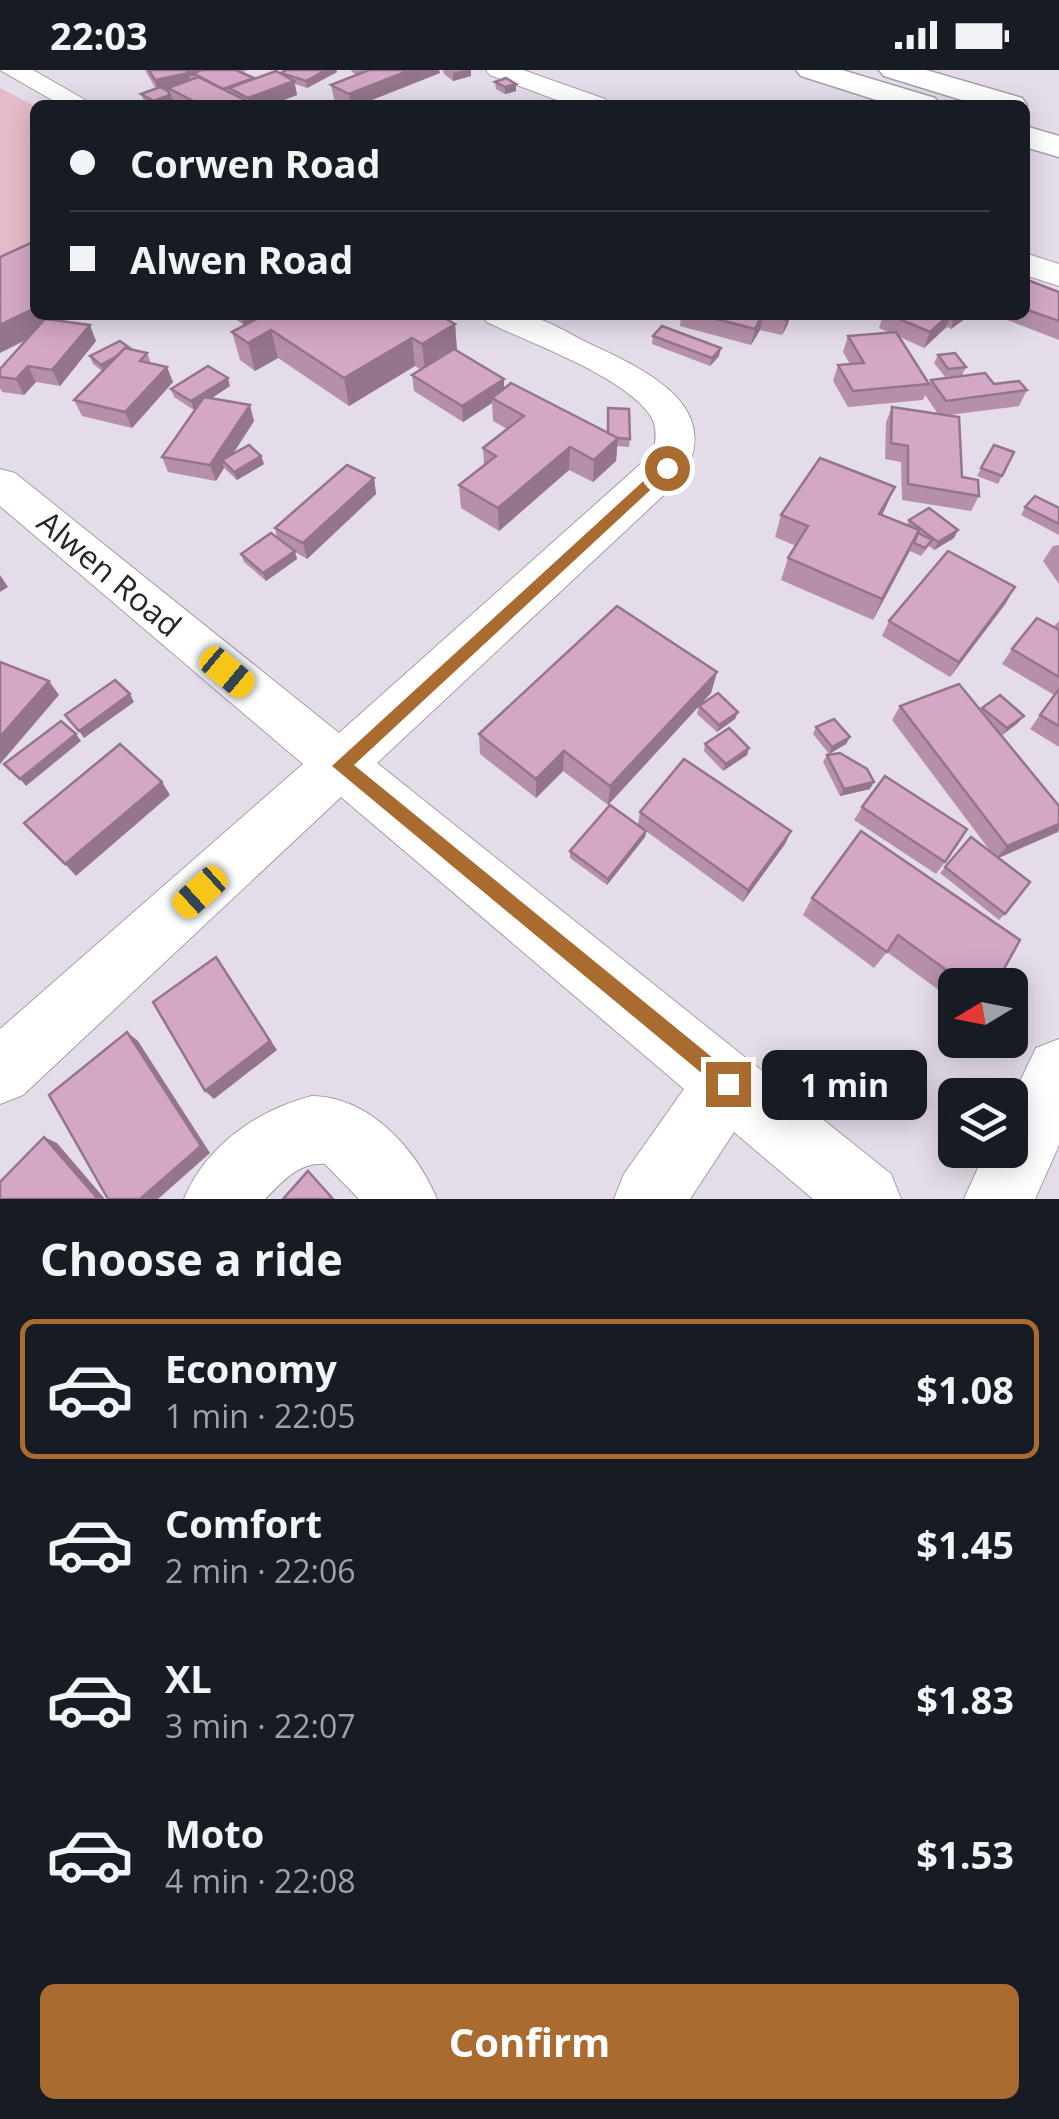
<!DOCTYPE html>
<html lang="en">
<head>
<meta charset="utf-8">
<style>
  body { margin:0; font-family:"Open Sans",sans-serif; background:#20242c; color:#f1f3f6; height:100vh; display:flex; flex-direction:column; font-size:38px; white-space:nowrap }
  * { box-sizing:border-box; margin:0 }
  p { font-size:32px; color:#9ea1a6 }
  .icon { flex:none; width:55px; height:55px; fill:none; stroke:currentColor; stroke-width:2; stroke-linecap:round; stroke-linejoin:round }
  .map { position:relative; height:1129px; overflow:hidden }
  .panel { display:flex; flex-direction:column; background:#171b24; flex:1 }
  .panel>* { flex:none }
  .guide { position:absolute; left:30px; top:30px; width:1000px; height:220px; border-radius:15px; box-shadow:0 5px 25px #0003; display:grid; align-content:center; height:220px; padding:0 40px; background:#171b24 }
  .needle { width:65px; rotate:260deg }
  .fabs { position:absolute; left:938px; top:898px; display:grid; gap:20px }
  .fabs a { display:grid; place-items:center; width:90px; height:90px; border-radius:15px; background:#171b24; box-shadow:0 5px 25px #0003; font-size:50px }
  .end { position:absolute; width:45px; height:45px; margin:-22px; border:12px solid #a96b30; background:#fff; box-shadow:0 0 0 5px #fff }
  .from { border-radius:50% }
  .bubble { position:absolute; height:70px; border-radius:15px; background:#171b24; box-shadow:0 5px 25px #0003; font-size:32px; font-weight:700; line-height:70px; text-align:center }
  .car { position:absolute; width:30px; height:60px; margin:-30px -15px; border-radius:12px; box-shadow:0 0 8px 2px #0007; background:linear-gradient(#f5c518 24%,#345 0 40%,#f5c518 0 76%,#345 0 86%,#f5c518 0) }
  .guide b { display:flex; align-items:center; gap:35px; height:95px; font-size:38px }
  .guide b+b { border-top:2px solid #363941 }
  .guide i { width:25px; height:25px; background:#f1f3f6 }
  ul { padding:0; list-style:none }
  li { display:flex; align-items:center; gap:30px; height:140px; margin:0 20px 15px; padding:0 20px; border:5px solid transparent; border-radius:15px }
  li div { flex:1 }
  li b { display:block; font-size:38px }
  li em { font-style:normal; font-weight:700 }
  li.selected { border-color:#a96b30 }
  li>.icon { width:90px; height:90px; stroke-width:1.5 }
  h2 { padding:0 40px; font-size:45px; line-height:120px }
  .primary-button { display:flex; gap:20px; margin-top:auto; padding:20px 40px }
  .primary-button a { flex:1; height:115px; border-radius:15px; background:#a96b30; color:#fff; font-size:40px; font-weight:700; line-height:115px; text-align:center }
  .status { display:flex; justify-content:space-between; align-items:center; height:70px; padding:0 50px; background:#171b24; direction:ltr }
  .status svg { height:28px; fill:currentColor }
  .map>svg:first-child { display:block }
  .green { fill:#e4bbc8 }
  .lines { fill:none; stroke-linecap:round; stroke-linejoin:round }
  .street-casing { stroke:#a69ea9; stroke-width:2 }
  .highway-casing { stroke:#a69ea9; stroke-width:3 }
  .street { fill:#fff; fill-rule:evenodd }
  .highway { fill:#fff; fill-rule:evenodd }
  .wall { fill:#b690ab }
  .shaded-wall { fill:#94758b }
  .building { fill:#d4a7c7; stroke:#94758b; stroke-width:2.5 }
  .route { fill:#a96b30 }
  .labels { text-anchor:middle; stroke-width:8; stroke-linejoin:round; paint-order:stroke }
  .street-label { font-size:32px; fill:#29262b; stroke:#fff }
</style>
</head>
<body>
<div class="status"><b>22:03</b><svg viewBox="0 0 49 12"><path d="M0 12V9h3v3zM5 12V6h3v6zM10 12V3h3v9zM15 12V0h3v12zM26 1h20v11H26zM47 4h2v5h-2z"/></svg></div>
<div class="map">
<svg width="1059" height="1129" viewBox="0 0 1059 1129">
  <rect width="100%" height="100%" fill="#e4dce8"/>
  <polygon class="green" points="0,18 35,36 35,195 0,212"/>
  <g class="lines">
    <g class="street-casing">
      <g id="street">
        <polygon points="0,0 33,0 94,35 61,35"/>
        <polygon points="486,0 523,0 605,29 608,35 570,35 490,5"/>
        <polygon points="1025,183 1059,194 1059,216 1025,205"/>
        <path d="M481,245C496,245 515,242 528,246C548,250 568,263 586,272C641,298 727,334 682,408L377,693L891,1104L901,1129H813L734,1062L690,1129H614L624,1104L684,1019L341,727L23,1025L0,1034V959L303,694L0,436V399L15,403L339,663L653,383C656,371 658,357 650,345C622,305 531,274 487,252Z"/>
        <polygon points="1059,969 1059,1075 1035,1129 964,1129 986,1080 1010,1080 1010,1032 1036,978"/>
        <path d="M312,1026C370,1027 416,1079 437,1129H359L325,1094C299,1092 283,1111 265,1129H184C206,1076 257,1040 312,1026Z"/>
      </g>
    </g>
    <g class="highway-casing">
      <g id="highway">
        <polygon points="796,0 842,0 935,28 940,35 892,35 801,6"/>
        <polygon points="879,0 926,0 1022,28 1027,35 978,35 884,6"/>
        <polygon points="1025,56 1059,66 1059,87 1025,77"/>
      </g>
    </g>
    <use href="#street" class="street"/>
    <use href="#highway" class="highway"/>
  </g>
  <g class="wall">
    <polygon points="145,0 249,0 241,2 254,9 281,4 286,0 336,0 337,2 307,18 295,14 297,25 271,35 150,35 144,31 141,24 156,19"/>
    <polygon points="351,0 439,0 440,3 359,35 345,35 334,29 331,15 357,5 352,2"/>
    <polygon points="443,0 471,0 471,6 453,11 444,4"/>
    <polygon points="495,12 516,21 505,24 496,19"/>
    <polygon points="1025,209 1059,222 1059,270 994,245 1025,245"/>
    <polygon points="35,245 76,245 63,251 96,271 60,316 36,312 24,325 2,322 0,318 0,299 26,270"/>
    <polygon points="229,245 263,245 244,255"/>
    <polygon points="681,245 790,245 788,254 782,265 760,260 751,275 680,256"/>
    <polygon points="883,245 970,245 951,259 947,257 924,278 900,267 929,314 931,310 994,314 1027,320 1019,336 949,345 962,407 979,426 971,441 902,430 901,392 885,389 886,352 892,337 938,344 925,325 923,330 848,337 833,311 838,295 850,294 843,282 848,266 888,262 879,258"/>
    <polygon points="455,254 457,281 504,309 504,319 607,363 630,369 629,377 617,376 616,391 593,412 569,400 499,461 461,438 459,415 484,396 483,378 507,359 493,351 492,333 463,352 414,321 412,305 421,300 415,296 349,336 278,288 255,301 240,290 232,262"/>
    <polygon points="653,266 719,286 710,296 652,274"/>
    <polygon points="132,280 147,283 151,293 173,312 132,358 82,346 74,330 102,301 93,294 90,286"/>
    <polygon points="938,285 966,297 962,305 945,307 934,293"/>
    <polygon points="230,316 211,328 254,351 233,384 261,386 264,394 237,410 224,398 216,411 168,402 162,387 197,337 194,340 174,327 171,319"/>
    <polygon points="994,375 1014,382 998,414 977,406"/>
    <polygon points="374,408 376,424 307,489 295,482 297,489 266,511 244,492 241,484 277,468 275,458"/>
    <polygon points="1025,437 1059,438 1059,465 1021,445"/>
    <polygon points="885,439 882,445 907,455 909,450 958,460 954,468 934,480 929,476 921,486 910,481 873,550 781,510 788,488 796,476 775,467 781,445"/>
    <polygon points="1059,475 1059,514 1043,491 1053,476"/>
    <polygon points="1006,533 950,607 882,566 889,551"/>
    <polygon points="1059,551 1059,677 1030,659 1054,625 1002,594 1012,579 1053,557"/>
    <polygon points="717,602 711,623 608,735 563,701 536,728 480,684 479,664"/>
    <polygon points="699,636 738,642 735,649 717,662 697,644"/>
    <polygon points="900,636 980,641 982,638 1018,653 1002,665 1059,736 1059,760 1058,762 998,788 1005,844 999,850 940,803 971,767 991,782 892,650"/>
    <polygon points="816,657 850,667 846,674 829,684 813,664"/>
    <polygon points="705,674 749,678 747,685 723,701 704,681"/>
    <polygon points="827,685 870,719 840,726 823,692"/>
    <polygon points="862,737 945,792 936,804 854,750"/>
    <polygon points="640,742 791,761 785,774 743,832 646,761 645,767 607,815 570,788 570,781 638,754"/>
    <polygon points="861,761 995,915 955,915 955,932 887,882 874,898 803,845 812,828"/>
  </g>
  <g class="shaded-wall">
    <polygon points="183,0 208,0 193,3 194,6 189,6 192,17 168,18 169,22 159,24 155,10"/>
    <polygon points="326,0 336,0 337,2 307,18 306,11"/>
    <polygon points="410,0 439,0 440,3 359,35 351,35 349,24"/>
    <polygon points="465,0 471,0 471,6 453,11 453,3"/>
    <polygon points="294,11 297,25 271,35 249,35 248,28"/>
    <polygon points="516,14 516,21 505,24 505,17"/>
    <polygon points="170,25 172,32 155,35 154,31"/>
    <polygon points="35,238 35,245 76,245 0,283 0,255"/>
    <polygon points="241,245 263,245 244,255"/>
    <polygon points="763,245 760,260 751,275 755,259"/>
    <polygon points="788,245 790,245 788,254 782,265"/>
    <polygon points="949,245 951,245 946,257 924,278 930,262"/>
    <polygon points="962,245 970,245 951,259 954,251"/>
    <polygon points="455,254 457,282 425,302 422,274"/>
    <polygon points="90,255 96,271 60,316 52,300"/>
    <polygon points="271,260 278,288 255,301 248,273"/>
    <polygon points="412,268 415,296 349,336 344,308"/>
    <polygon points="721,278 719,286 710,296 712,288"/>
    <polygon points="131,279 104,303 101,295"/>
    <polygon points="28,296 36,312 24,325 16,309"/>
    <polygon points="167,297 173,312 132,358 125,342"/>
    <polygon points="228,308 230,316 194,340 191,331"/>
    <polygon points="504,309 504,325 492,328 492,333 463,352 462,336"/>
    <polygon points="250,335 254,351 226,394 222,390 224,398 216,411 210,395"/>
    <polygon points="618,368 616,391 593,412 594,390"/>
    <polygon points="570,377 569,400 499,461 498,438"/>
    <polygon points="261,386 264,394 237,410 234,402"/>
    <polygon points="374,408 376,424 307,489 303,473"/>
    <polygon points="895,417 885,439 870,466 879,444"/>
    <polygon points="919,460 909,482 873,550 882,529"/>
    <polygon points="958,460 954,468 934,480 938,472"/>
    <polygon points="295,481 297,489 266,511 263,503"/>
    <polygon points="0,505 8,517 0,522"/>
    <polygon points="1015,517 1006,533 950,607 959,592"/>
    <polygon points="717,602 711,623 608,735 610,716"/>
    <polygon points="49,611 59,625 0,694 0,667"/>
    <polygon points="130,624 134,632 84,668 79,661"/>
    <polygon points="738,642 735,649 717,662 719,655"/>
    <polygon points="1024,646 1018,653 1002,665 1007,658"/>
    <polygon points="76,664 81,671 26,716 20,709"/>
    <polygon points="850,667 846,674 829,684 832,677"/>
    <polygon points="749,678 747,685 723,701 726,694"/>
    <polygon points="564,681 563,701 536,728 536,709"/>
    <polygon points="162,712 170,725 76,806 65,794"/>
    <polygon points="874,712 870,719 840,726 844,719"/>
    <polygon points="1059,754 1058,762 996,789 1007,776"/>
    <polygon points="646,761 645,767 607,815 608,809"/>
    <polygon points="791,761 785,774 743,832 748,820"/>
    <polygon points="216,887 277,980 214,1029 205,1021"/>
    <polygon points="127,962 138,971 210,1083 158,1129 140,1129"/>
    <polygon points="44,1067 57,1073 105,1129 98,1129"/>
  </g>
  <g class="building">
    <polygon points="149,0 186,0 189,3 155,10"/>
    <polygon points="202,0 236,0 254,8 223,19 193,3"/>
    <polygon points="286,0 326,0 306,11 281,3"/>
    <polygon points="369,0 410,0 349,24 331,15"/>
    <polygon points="276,1 294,11 248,28 229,18"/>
    <polygon points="198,7 247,31 236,35 201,35 168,18"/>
    <polygon points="506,8 516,14 505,17 495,12"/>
    <polygon points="160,17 168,21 170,25 154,31 141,24"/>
    <polygon points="171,29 178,35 153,35"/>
    <polygon points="35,171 35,238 0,255 0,187"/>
    <polygon points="1025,209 1059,222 1059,251 1025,239"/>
    <polygon points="264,245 439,245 455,254 422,274 412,268 344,308 271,260 248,273 232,262"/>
    <polygon points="701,245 762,245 755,259"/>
    <polygon points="768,245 788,245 786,250"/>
    <polygon points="890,245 949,245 930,262"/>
    <polygon points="951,245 962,245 954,251 950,248"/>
    <polygon points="45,249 90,255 52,300 28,296 16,309 0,307 0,299"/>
    <polygon points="662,256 721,278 712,288 653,266"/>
    <polygon points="896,262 929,314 853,321 838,295 864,293 848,266"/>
    <polygon points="120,271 131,279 125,278 117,286 101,295 90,286"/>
    <polygon points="125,278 147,283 140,291 167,297 125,342 74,330"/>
    <polygon points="454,279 504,309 462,336 412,305"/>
    <polygon points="955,283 966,297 948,299 938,285"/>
    <polygon points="208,296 228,308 191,331 171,319"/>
    <polygon points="985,303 994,314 1019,311 1027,320 946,331 931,310"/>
    <polygon points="511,313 618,368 594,390 570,377 498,438 459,415 496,386 483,378 524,346 492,328"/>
    <polygon points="204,327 250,335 210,395 162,387"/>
    <polygon points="892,337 959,347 962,407 978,410 979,426 908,414 908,376 891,373"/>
    <polygon points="608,338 629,339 630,369 618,368 608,363"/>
    <polygon points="249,375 261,386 234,402 222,390"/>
    <polygon points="994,375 1014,382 1002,406 981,398"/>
    <polygon points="820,388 895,417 879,444 919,460 882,529 788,488 808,456 781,445"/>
    <polygon points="347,395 374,408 303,473 275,458"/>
    <polygon points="1035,426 1059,438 1059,454 1025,437"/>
    <polygon points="929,438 958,460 938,472 909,450"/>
    <polygon points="271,463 295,481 263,503 241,484"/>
    <polygon points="918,463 932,470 925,478 914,473"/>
    <polygon points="948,481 1015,517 959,592 889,551"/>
    <polygon points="617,536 717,602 610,716 564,681 536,709 479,664"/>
    <polygon points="1037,548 1059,560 1059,607 1012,579"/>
    <polygon points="0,592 49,611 0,667"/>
    <polygon points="115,610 130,624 79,661 65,645"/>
    <polygon points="959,614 1059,736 1059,754 1007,776 900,636"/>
    <polygon points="1059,619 1059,656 1040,645"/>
    <polygon points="718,623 738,642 719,655 699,636"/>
    <polygon points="1000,625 1024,646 1007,658 982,638"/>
    <polygon points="834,649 850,667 832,677 816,657"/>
    <polygon points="61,651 76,664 20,709 4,694"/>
    <polygon points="729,658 749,678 726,694 705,674"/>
    <polygon points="120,674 162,712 65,794 24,753"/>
    <polygon points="840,683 867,699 874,712 844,719 827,685"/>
    <polygon points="684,689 791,761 748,820 640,742"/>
    <polygon points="885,706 967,759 945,792 862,737"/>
    <polygon points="610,735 646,761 608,809 570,781"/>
    <polygon points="861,761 1020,870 995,915 967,915 898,865 887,882 812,828"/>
    <polygon points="971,767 1030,812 1005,844 945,797"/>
    <polygon points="216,887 270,971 205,1021 153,932"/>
    <polygon points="127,962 201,1076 140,1129 108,1129 49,1025"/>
    <polygon points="44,1067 98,1129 0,1129 0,1112"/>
    <polygon points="308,1101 333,1129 283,1129"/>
  </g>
  <polygon class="route" points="662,394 674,398 354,695 735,1006 735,1021 728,1025 332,696"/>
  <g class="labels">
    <g class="street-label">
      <text transform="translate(109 504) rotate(40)" y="11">Alwen Road</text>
    </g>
  </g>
</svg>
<div class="fabs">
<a><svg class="needle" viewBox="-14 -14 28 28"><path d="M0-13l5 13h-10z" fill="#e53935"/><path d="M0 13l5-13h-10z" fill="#9ea1a6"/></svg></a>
<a><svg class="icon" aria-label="layers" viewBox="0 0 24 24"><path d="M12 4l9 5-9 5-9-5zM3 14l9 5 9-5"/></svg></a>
</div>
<i class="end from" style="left:667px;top:398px"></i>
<i class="end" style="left:728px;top:1014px"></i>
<div class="bubble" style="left:762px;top:980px;width:165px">1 min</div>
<i class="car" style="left:227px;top:602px;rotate:130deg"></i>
<i class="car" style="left:200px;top:822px;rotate:228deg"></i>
<div class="guide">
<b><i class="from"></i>Corwen Road</b>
<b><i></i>Alwen Road</b>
</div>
</div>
<section class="panel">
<h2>Choose a ride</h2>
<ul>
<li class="selected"><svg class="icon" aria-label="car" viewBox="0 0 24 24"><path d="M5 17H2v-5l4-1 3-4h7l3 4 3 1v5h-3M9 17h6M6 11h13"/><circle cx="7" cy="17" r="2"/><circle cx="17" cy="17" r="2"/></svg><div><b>Economy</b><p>1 min · 22:05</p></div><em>$1.08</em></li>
<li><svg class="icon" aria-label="car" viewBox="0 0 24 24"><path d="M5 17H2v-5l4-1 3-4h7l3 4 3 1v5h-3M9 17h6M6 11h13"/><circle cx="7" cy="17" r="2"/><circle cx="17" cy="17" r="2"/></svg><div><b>Comfort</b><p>2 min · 22:06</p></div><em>$1.45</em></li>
<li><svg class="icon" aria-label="car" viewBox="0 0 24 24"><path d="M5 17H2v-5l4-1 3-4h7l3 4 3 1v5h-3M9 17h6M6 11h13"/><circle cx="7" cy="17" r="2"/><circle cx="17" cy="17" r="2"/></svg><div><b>XL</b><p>3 min · 22:07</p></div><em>$1.83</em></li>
<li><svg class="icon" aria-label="car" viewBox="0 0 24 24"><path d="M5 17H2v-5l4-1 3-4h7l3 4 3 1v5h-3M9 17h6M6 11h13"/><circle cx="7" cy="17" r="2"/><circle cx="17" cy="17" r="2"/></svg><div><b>Moto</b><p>4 min · 22:08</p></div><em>$1.53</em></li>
</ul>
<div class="primary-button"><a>Confirm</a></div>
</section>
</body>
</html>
